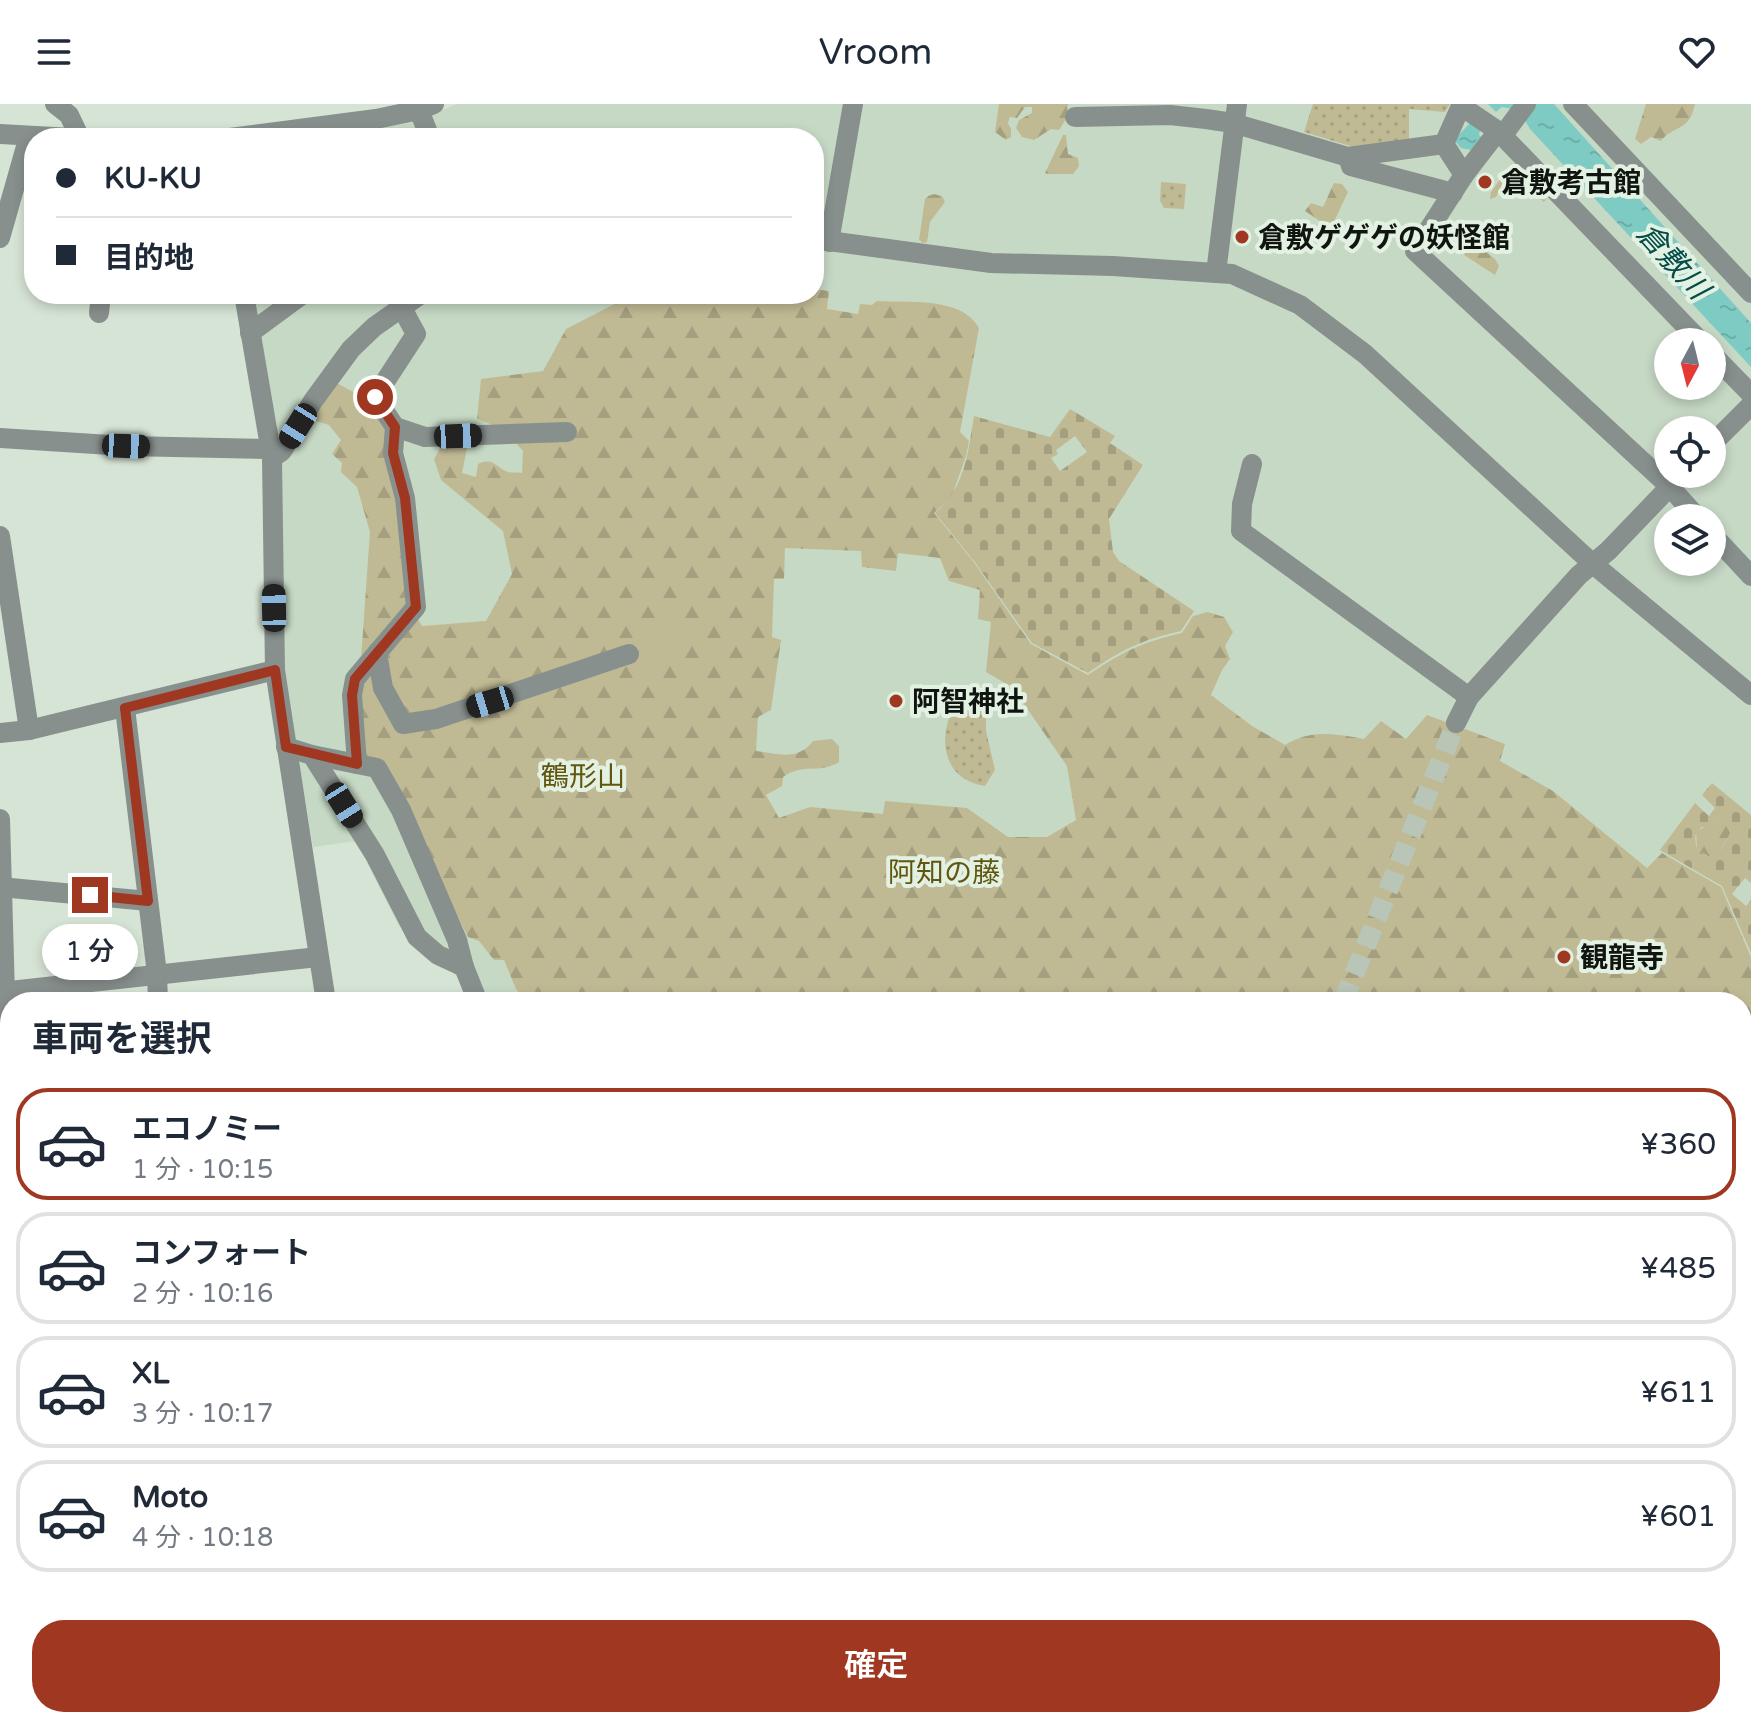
<!DOCTYPE html>
<html lang="ja">
<head>
<meta charset="utf-8">
<style>
  body { margin:0; font-family:"Varela Round","Noto Sans JP",sans-serif; background:#f6f6f7; color:#1f2937; height:100vh; display:flex; flex-direction:column; font-size:30px; white-space:nowrap }
  * { box-sizing:border-box; margin:0 }
  p { font-size:26px; color:#747a83 }
  .icon { flex:none; width:44px; height:44px; fill:none; stroke:currentColor; stroke-width:2; stroke-linecap:round; stroke-linejoin:round }
  .map { position:relative; flex:1; overflow:hidden }
  .side { position:absolute; left:0px; top:888px; width:1752px; height:736px; display:flex; flex-direction:column; background:#fff; border-radius:32px 32px 0 0; box-shadow:0 4px 12px #0003 }
  .side>* { flex:none }
  .hud { position:absolute; left:24px; top:24px; width:800px; height:176px; border-radius:32px; box-shadow:0 4px 12px #0003; display:grid; align-content:center; height:176px; padding:0 32px; background:#fff }
  .needle { width:52px; rotate:187deg }
  .fabs { position:absolute; left:1654px; top:224px; display:grid; gap:16px }
  .fabs a { display:grid; place-items:center; width:72px; height:72px; border-radius:50%; background:#fff; box-shadow:0 4px 12px #0003; font-size:40px }
  .end { position:absolute; width:36px; height:36px; margin:-18px; border:10px solid #a03720; background:#fff; box-shadow:0 0 0 4px #fff }
  .from { border-radius:50% }
  .bubble { position:absolute; height:56px; border-radius:28px; background:#fff; box-shadow:0 4px 12px #0003; font-size:26px; font-weight:600; line-height:56px; text-align:center }
  .car { position:absolute; width:24px; height:48px; margin:-24px -12px; border-radius:10px; box-shadow:0 0 6px 2px #0007; background:linear-gradient(#222 24%,#8ab4d8 0 40%,#222 0 76%,#8ab4d8 0 86%,#222 0) }
  .hud b { display:flex; align-items:center; gap:28px; height:76px; font-size:30px }
  .hud b+b { border-top:2px solid #e0e1e3 }
  .hud i { width:20px; height:20px; background:#1f2937 }
  ul { padding:0; list-style:none }
  li { display:flex; align-items:center; gap:24px; height:112px; margin:0 16px 12px; padding:0 16px; border:4px solid #e0e1e3; border-radius:32px }
  li div { flex:1 }
  li b { display:block; font-size:30px }
  li em { font-style:normal; font-weight:600 }
  li.active { border-color:#a03720 }
  li>.icon { width:72px; height:72px; stroke-width:1.5 }
  h2 { padding:0 32px; font-size:36px; line-height:96px }
  .primary-button { display:flex; gap:16px; margin-top:auto; padding:16px 32px }
  .primary-button a { flex:1; height:92px; border-radius:32px; background:#a03720; color:#fff; font-size:32px; font-weight:600; line-height:92px; text-align:center }
  header { display:flex; justify-content:space-between; align-items:center; height:104px; padding:0 32px; background:#fff; font-size:36px; font-weight:600 }
  .map>svg:first-child { display:block }
  .built { fill:#c6d9c5; fill-rule:evenodd }
  .grass { fill:url(#grass-dots) }
  .forest { fill:url(#forest-firs); fill-rule:evenodd }
  .cemetery { fill:url(#cemetery-stones); fill-rule:evenodd }
  .park { fill:#c0ba94 }
  .water { fill:url(#water-ripples) }
  .lines { fill:none; stroke-linecap:round; stroke-linejoin:round }
  .minor-tunnel { stroke:#b8c5b7; stroke-width:20; stroke-dasharray:20 10; stroke-linecap:butt }
  .pedestrian { stroke:#88908d; stroke-width:20 }
  .minor { stroke:#88908d; stroke-width:20 }
  .tertiary { stroke:#88908d; stroke-width:20 }
  .route { stroke:#a03720; stroke-width:10 }
  .poi-dot { fill:#a03720; stroke:#e3f1e3; stroke-width:3 }
  .labels { text-anchor:middle; stroke-width:8; stroke-linejoin:round; paint-order:stroke }
  .poi-label { font-size:28px; font-weight:bold; fill:#101510; stroke:#e3f1e3; text-anchor:start }
  .park-label { font-size:28px; fill:#615610; stroke:#e3f1e3 }
  .water-label { font-size:30px; font-style:italic; fill:#044d49; stroke:#e3f1e3 }
</style>
</head>
<body>
<header><svg class="icon" aria-label="menu" viewBox="0 0 24 24"><path d="M4 6h16M4 12h16M4 18h16"/></svg>Vroom<svg class="icon" aria-label="heart" viewBox="0 0 24 24"><path d="M12 20l-8-8c-3-5 5-10 8-4 3-6 11-1 8 4z"/></svg></header>
<div class="map">
<svg width="1751" height="1624" viewBox="0 0 1751 1624">
  <defs>
    <pattern id="grass-dots" width="8" height="8" patternUnits="userSpaceOnUse" patternTransform="scale(2)"><rect width="8" height="8" fill="#c0ba94"/><path d="M2 2h.1M6 6h.1" fill="none" stroke="#a49f7f" stroke-width="1.8" stroke-linecap="round"/></pattern>
    <pattern id="forest-firs" width="22" height="20" patternUnits="userSpaceOnUse" patternTransform="scale(2)"><rect width="22" height="20" fill="#c0ba94"/><path d="M5 1l3.5 6h-7zM16 11l3.5 6h-7z" fill="#a49f7f"/></pattern>
    <pattern id="cemetery-stones" width="16" height="16" patternUnits="userSpaceOnUse" patternTransform="scale(2)"><rect width="16" height="16" fill="#c0ba94"/><path d="M2 7V4a2 2 0 0 1 4 0v3zM10 15v-3a2 2 0 0 1 4 0v3z" fill="#a49f7f"/></pattern>
    <pattern id="water-ripples" width="26" height="14" patternUnits="userSpaceOnUse" patternTransform="scale(2)"><rect width="26" height="14" fill="#7ecbc4"/><path d="M2 4q2-2 4 0t4 0M15 11q2-2 4 0t4 0" fill="none" stroke="#6cada7"/></pattern>
  </defs>
  <rect width="100%" height="100%" fill="#d6e4d5"/>
  <path class="built" d="M457,0H1751V955L1742,898H468L460,875L399,822L356,737L313,743L284,568L251,190H814V34H295L436,9ZM1668,238H1712V282H1668ZM1668,326H1712V370H1668ZM1668,414H1712V458H1668Z"/>
  <g class="grass">
    <polygon points="1313,0 1450,0 1445,8 1409,5 1409,40 1360,45 1304,28"/>
    <polygon points="1161,78 1186,80 1184,105 1164,104 1160,97"/>
    <path d="M975,592L986,605V627L995,666L985,682C939,675 937,628 958,595Z"/>
  </g>
  <g class="forest">
    <polygon points="999,0 1068,0 1066,15 1059,26 1051,25 1034,36 1022,33 1016,24 1019,16 1032,9 1032,3 1025,3 1017,14 1010,13 1008,19 1011,25 1011,33 1006,36 995,28"/>
    <path d="M1646,0H1695C1689,29 1674,20 1661,37L1651,33L1641,40L1635,35Z"/>
    <polygon points="1063,31 1066,31 1068,50 1078,54 1079,62 1073,70 1048,70 1045,69"/>
    <polygon points="1512,59 1547,94 1544,98 1527,85 1521,87 1516,83 1517,76 1511,75 1503,80 1496,93 1490,95 1491,88"/>
    <polygon points="1334,79 1342,80 1348,88 1330,126 1326,127 1322,124 1323,119 1305,107 1311,99 1323,103"/>
    <polygon points="934,90 942,92 945,98 930,118 927,138 923,139 919,136 925,95 928,92"/>
    <polygon points="1474,133 1481,139 1481,144 1495,155 1499,162 1495,171 1464,151"/>
    <path d="M814,185L829,187L827,205L858,210L860,200L872,201L877,197C909,199 961,192 979,224L960,328L969,337L966,352L951,394L934,409L973,457L1031,540L1088,571C1122,548 1142,538 1182,529L1193,512L1208,508L1224,513L1233,528L1225,542L1230,555L1222,566L1211,591L1252,622L1285,641C1312,625 1335,630 1364,635L1381,617L1406,635L1427,611L1505,640L1500,657L1553,687L1647,764L1662,749L1721,783L1751,853V996L1742,998V898H554L525,895L516,885L504,856H494L479,837L468,833L383,661L362,655L357,612L370,428L357,383L341,368L342,359L332,350L341,336L329,321L316,317L312,307L335,278L366,295L390,326L403,398L415,510L422,522L486,517L512,470L503,427L441,376L434,355L441,343L455,338L467,344L462,369L476,373L478,360C493,353 495,363 508,368C512,369 517,368 522,369L523,347L503,325L477,315L481,275L543,267L566,225L634,190H771L800,195L802,190H814ZM785,444L861,447L862,463L896,467L898,449L940,454L949,477L980,486L978,515L991,518L986,568L1012,583L1067,662L1076,716L1047,733H1008L967,704L885,697L883,710L810,703L779,714L766,691L782,682L783,673C805,658 817,671 839,658V642L832,635L813,637C798,657 779,650 756,647L758,613L771,606L781,536L772,533L774,475H784Z"/>
    <path d="M1719,713H1725L1732,719C1731,734 1722,746 1711,754L1697,745L1696,727L1711,720L1713,716Z"/>
  </g>
  <g class="cemetery">
    <path d="M1070,305L1115,332L1110,339L1143,361L1109,415L1113,448L1119,457L1194,507L1181,527C1141,536 1121,546 1088,569L1032,539L974,457L935,409C965,384 968,349 974,312L1050,333ZM1075,332L1087,348L1060,367L1051,354L1058,350L1056,346Z"/>
    <path d="M1712,679L1751,711V779L1745,774L1732,790L1746,802L1751,796V849L1722,782L1660,746L1695,699L1709,712L1715,704L1702,691ZM1719,713H1725L1731,719C1732,733 1722,747 1710,754L1697,745C1695,735 1693,729 1702,723L1712,724L1713,716Z"/>
  </g>
  <path class="park" d="M667,499L680,519L679,542L655,562L639,566C635,537 648,521 667,499Z"/>
  <g class="water">
    <path d="M1488,0H1554L1751,219V263L1530,25C1523,12 1517,5 1502,3L1496,8Z"/>
    <polygon points="1470,19 1480,26 1479,31 1485,36 1477,47 1461,44 1454,36"/>
  </g>
  <g class="lines">
    <polyline class="minor-tunnel" points="1343,898 1456,619"/>
    <g class="pedestrian">
      <polyline points="1573,0 1751,189"/>
      <polyline points="1498,27 1701,238"/>
      <polyline points="1503,31 1526,0"/>
      <polyline points="1444,40 1464,71"/>
      <polyline points="1348,53 1444,40 1461,2"/>
      <polyline points="1712,250 1751,290"/>
    </g>
    <g class="minor">
      <polyline points="55,0 69,11 80,34"/>
      <polyline points="1461,0 1461,2 1498,27 1464,71 1415,147 1669,382 1698,414"/>
      <polyline points="419,6 430,34"/>
      <polyline points="1075,13 1170,11 1206,15 1233,19 1348,53 1351,62 1453,89"/>
      <polyline points="0,30 72,34"/>
      <polyline points="0,134 29,32"/>
      <polyline points="814,135 991,159 1113,162 1216,169 1237,0"/>
      <polyline points="829,138 853,0"/>
      <polyline points="244,190 272,354 275,566 326,898"/>
      <polyline points="402,204 416,230 375,293 395,323 425,333 567,328"/>
      <polyline points="99,209 101,190"/>
      <polyline points="250,229 303,190"/>
      <polyline points="0,334 126,342 269,345"/>
      <polyline points="1712,340 1751,301"/>
      <polyline points="272,354 282,347 313,297 351,245 374,223 421,190"/>
      <polyline points="1252,360 1242,400 1241,427 1469,593"/>
      <polyline points="1712,430 1751,472"/>
      <polyline points="0,432 29,626"/>
      <polyline points="377,549 383,584 403,620 436,615 629,550"/>
      <polyline points="125,604 157,870 158,898"/>
      <polyline points="1456,619 1469,593 1579,471 1608,447 1682,370"/>
      <polyline points="0,629 29,626 275,566"/>
      <polyline points="286,643 312,651 375,751 417,833 438,851 464,863 478,898"/>
      <polyline points="312,651 377,664 401,706 457,836 464,863"/>
      <polyline points="357,660 352,591 355,575 416,503 405,394 393,349 395,323"/>
      <polyline points="0,715 10,1065"/>
      <polyline points="0,783 148,797"/>
      <polyline points="0,888 318,853"/>
      <polyline points="0,1139 10,1138"/>
      <polyline points="1742,1145 1751,1146"/>
      <polyline points="0,1268 10,1267"/>
      <polyline points="1742,1276 1751,1276"/>
      <polyline points="0,1439 10,1439"/>
      <polyline points="0,1569 10,1569"/>
      <polyline points="211,1614 212,1624"/>
      <polyline points="436,1614 438,1624"/>
      <polyline points="1316,1614 1352,1624"/>
      <polyline points="493,1624 493,1614"/>
      <polyline points="835,1624 836,1614"/>
      <polyline points="1750,1624 1751,1618"/>
    </g>
    <g class="tertiary">
      <polyline points="230,34 376,15 419,6 434,0"/>
      <polyline points="1216,169 1232,170 1300,201 1365,250 1593,460 1751,591"/>
      <polyline points="969,1624 970,1614"/>
    </g>
  </g>
  <g class="lines">
    <polyline class="route" points="90,791 148,797 125,604 275,566 286,643 357,660 352,591 355,575 416,503 405,394 393,349 395,323 375,293"/>
  </g>
  <g class="poi-dot">
    <circle cx="1485" cy="78" r="8"/>
    <circle cx="1242" cy="133" r="8"/>
    <circle cx="896" cy="597" r="8"/>
    <circle cx="1564" cy="853" r="8"/>
  </g>
  <g class="labels">
    <g class="poi-label">
      <text x="1501" y="88">倉敷考古館</text>
      <text x="1258" y="143">倉敷ゲゲゲの妖怪館</text>
      <text x="912" y="607">阿智神社</text>
      <text x="1580" y="863">観龍寺</text>
    </g>
    <g class="park-label">
      <text x="583" y="682">鶴形山</text>
      <text x="944" y="778">阿知の藤</text>
    </g>
    <g class="water-label">
      <text transform="translate(1673 157) rotate(48)" y="10">倉敷川</text>
    </g>
  </g>
</svg>
<div class="fabs">
<a><svg class="needle" viewBox="-14 -14 28 28"><path d="M0-13l5 13h-10z" fill="#e53935"/><path d="M0 13l5-13h-10z" fill="#747a83"/></svg></a>
<a><svg class="icon" aria-label="locate" viewBox="0 0 24 24"><circle cx="12" cy="12" r="6"/><path d="M12 2v4M12 18v4M2 12h4M18 12h4"/></svg></a>
<a><svg class="icon" aria-label="layers" viewBox="0 0 24 24"><path d="M12 4l9 5-9 5-9-5zM3 14l9 5 9-5"/></svg></a>
</div>
<i class="end from" style="left:375px;top:293px"></i>
<i class="end" style="left:90px;top:791px"></i>
<div class="bubble" style="left:42px;top:820px;width:96px">1 分</div>
<i class="car" style="left:298px;top:322px;rotate:212deg"></i>
<i class="car" style="left:458px;top:332px;rotate:88deg"></i>
<i class="car" style="left:126px;top:342px;rotate:92deg"></i>
<i class="car" style="left:274px;top:504px;rotate:359deg"></i>
<i class="car" style="left:490px;top:598px;rotate:253deg"></i>
<i class="car" style="left:344px;top:701px;rotate:148deg"></i>
<div class="hud">
<b><i class="from"></i>KU-KU</b>
<b><i></i>目的地</b>
</div>
<section class="side">
<h2>車両を選択</h2>
<ul>
<li class="active"><svg class="icon" aria-label="car" viewBox="0 0 24 24"><path d="M5 17H2v-5l4-1 3-4h7l3 4 3 1v5h-3M9 17h6M6 11h13"/><circle cx="7" cy="17" r="2"/><circle cx="17" cy="17" r="2"/></svg><div><b>エコノミー</b><p>1 分 · 10:15</p></div><em>¥360</em></li>
<li><svg class="icon" aria-label="car" viewBox="0 0 24 24"><path d="M5 17H2v-5l4-1 3-4h7l3 4 3 1v5h-3M9 17h6M6 11h13"/><circle cx="7" cy="17" r="2"/><circle cx="17" cy="17" r="2"/></svg><div><b>コンフォート</b><p>2 分 · 10:16</p></div><em>¥485</em></li>
<li><svg class="icon" aria-label="car" viewBox="0 0 24 24"><path d="M5 17H2v-5l4-1 3-4h7l3 4 3 1v5h-3M9 17h6M6 11h13"/><circle cx="7" cy="17" r="2"/><circle cx="17" cy="17" r="2"/></svg><div><b>XL</b><p>3 分 · 10:17</p></div><em>¥611</em></li>
<li><svg class="icon" aria-label="car" viewBox="0 0 24 24"><path d="M5 17H2v-5l4-1 3-4h7l3 4 3 1v5h-3M9 17h6M6 11h13"/><circle cx="7" cy="17" r="2"/><circle cx="17" cy="17" r="2"/></svg><div><b>Moto</b><p>4 分 · 10:18</p></div><em>¥601</em></li>
</ul>
<div class="primary-button"><a>確定</a></div>
</section>
</div>
</body>
</html>
